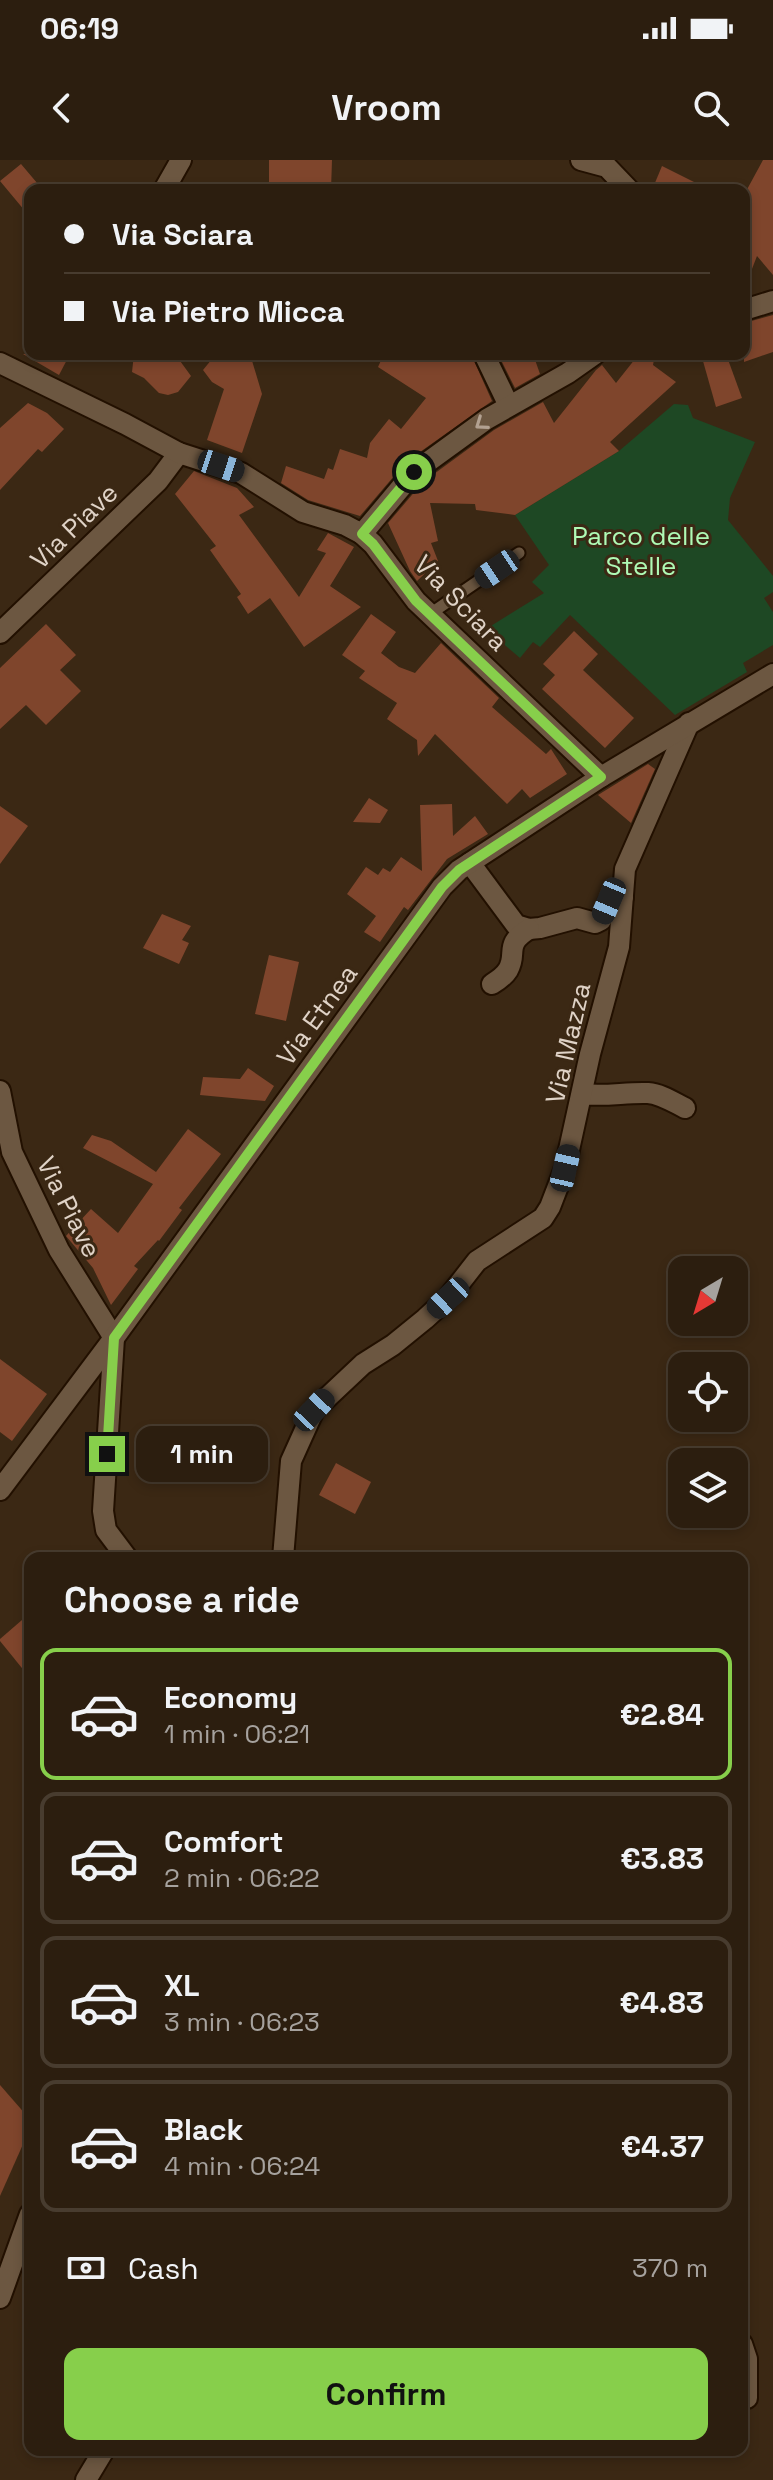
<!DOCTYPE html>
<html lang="en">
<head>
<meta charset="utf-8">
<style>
  body { margin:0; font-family:"Space Grotesk",sans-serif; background:#342718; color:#f1f3f6; height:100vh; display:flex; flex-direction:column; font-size:30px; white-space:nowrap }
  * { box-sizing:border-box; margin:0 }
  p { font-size:26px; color:#a6a29e }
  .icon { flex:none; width:44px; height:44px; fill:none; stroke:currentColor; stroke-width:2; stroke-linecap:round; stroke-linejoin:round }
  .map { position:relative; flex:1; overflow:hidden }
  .details { position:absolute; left:24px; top:1392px; width:724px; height:904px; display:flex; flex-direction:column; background:#2c1e0f; border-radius:16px; box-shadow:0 4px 12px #0003,0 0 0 2px #483c2f }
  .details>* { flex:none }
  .hud { position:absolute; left:24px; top:24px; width:726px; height:176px; border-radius:16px; box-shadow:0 4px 12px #0003,0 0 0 2px #483c2f; display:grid; align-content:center; height:176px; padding:0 40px; background:#2c1e0f }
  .needle { width:52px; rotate:218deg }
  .fabs { position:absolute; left:668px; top:1096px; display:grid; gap:16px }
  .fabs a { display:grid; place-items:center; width:80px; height:80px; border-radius:16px; background:#2c1e0f; box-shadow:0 4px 12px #0003,0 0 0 2px #483c2f; font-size:40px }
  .end { position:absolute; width:36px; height:36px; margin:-18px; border:10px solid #87cf4b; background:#111; box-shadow:0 0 0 4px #111 }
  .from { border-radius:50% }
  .bubble { position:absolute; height:56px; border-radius:16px; background:#2c1e0f; box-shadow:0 4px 12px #0003,0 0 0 2px #483c2f; font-size:26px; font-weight:700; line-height:56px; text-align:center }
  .car { position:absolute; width:24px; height:48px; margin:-24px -12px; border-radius:10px; box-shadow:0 0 6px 2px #0007; background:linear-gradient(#222 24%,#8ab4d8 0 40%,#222 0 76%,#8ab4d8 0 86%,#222 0) }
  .hud b { display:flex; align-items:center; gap:28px; height:76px; font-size:30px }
  .hud b+b { border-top:2px solid #483c2f }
  .hud i { width:20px; height:20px; background:#f1f3f6 }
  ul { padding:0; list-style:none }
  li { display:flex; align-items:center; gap:24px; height:132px; margin:0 16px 12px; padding:0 24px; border:4px solid #483c2f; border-radius:16px }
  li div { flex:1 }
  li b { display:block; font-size:30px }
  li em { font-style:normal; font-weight:700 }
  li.active { border-color:#87cf4b }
  li>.icon { width:72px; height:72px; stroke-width:1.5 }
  h2 { padding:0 40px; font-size:36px; line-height:96px }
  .pay { display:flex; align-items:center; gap:20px; height:88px; padding:0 40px; font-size:30px }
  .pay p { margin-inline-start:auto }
  .primary-button { display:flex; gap:16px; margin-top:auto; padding:16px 40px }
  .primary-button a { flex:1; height:92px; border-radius:16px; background:#87cf4b; color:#111; font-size:32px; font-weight:700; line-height:92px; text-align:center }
  .status { display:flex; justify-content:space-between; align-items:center; height:56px; padding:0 40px; background:#2c1e0f; direction:ltr }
  .status svg { height:22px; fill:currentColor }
  header { display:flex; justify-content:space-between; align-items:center; height:104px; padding:0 40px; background:#2c1e0f; font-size:36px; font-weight:700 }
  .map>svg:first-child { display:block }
  .green { fill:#1e4824 }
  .building { fill:#7f452c }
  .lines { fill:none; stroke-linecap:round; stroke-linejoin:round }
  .service-casing { stroke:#221000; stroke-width:15 }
  .minor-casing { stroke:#221000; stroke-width:24 }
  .tertiary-casing { stroke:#221000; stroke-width:24 }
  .secondary-casing { stroke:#221000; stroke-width:24 }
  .service { stroke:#6c5741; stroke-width:11 }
  .minor { stroke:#6c5741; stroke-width:20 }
  .tertiary { stroke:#6c5741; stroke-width:20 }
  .secondary { stroke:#6c5741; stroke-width:20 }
  .oneway { stroke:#b2a191 }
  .route { stroke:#87cf4b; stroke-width:10 }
  .labels { text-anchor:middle; stroke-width:6; stroke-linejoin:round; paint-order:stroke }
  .street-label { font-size:26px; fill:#e0d3c7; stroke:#3b2814 }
  .park-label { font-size:26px; fill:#affab5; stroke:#3b2814 }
</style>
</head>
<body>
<div class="status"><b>06:19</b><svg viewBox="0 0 49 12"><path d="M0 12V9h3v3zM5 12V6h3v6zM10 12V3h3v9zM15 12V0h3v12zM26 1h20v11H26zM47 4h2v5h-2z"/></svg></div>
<header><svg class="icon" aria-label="back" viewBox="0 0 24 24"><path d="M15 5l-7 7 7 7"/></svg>Vroom<svg class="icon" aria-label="search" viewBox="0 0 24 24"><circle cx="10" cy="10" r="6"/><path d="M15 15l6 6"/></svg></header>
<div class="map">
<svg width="773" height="2320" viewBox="0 0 773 2320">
  <rect width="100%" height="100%" fill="#3b2814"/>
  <polygon class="green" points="674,244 688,245 693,258 755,282 730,338 728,360 773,416 773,432 764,438 773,452 773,485 743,503 747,512 675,555 570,455 540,487 533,482 520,498 486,469 544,433 532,422 549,405 515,355 619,291"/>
  <g class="building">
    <polygon points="269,0 332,0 331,30 269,30"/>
    <polygon points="763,0 773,0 773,115 757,96 745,127 744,35"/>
    <polygon points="21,4 43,30 30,30 30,57 0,21"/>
    <polygon points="662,6 710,30 652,30"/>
    <polygon points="773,155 773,192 744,202 744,163"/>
    <polygon points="23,194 70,194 59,215"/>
    <polygon points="134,194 175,194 191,216 178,232 168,235 159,233 144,218 132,212"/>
    <polygon points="221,194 250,194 262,234 242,293 207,280 224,229 212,222 203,210 212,199"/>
    <polygon points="384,194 471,194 492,241 406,302 360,356 308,340 281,323 286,306 324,319 328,308 333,310 340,289 367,298 370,283 389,259 401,269 426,238 378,207"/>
    <polygon points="498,194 533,194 540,214 515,228"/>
    <polygon points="639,194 655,194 653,205 676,222 610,282 619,291 515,355 476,350 475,344 430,343 438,381 431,383 438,401 417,421 410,411 388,363 423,322 494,270 543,242 554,263 596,210 602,205 616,223"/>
    <polygon points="701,194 726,194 742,238 716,247"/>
    <polygon points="28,243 47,253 64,269 42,292 38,289 0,330 0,268"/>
    <polygon points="194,311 237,328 254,347 239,355 299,437 326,393 317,390 328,373 354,387 330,426 361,447 304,487 270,438 248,454 237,437 241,434 210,390 216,386 175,334"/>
    <polygon points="371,454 396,472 381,493 399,507 415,513 441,483 499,538 492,547 546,594 551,589 567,614 530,638 522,629 507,644 435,574 418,596 417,580 387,559 397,543 359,518 365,511 342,495"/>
    <polygon points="46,464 76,495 60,510 81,531 46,565 26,545 0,569 0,508"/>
    <polygon points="574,471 598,494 583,510 634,558 605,588 542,529 555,515 543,504"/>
    <polygon points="648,604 655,609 631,663 598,635"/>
    <polygon points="369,638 388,650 380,663 353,662"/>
    <polygon points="452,644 453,676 475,656 488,674 447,699 408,750 404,747 380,782 364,772 376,756 347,734 366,707 378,715 383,708 390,712 401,697 422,711 420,645"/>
    <polygon points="0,646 28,666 0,704"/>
    <polygon points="162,754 191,766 182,780 189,783 179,804 143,788"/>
    <polygon points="269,795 299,802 286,861 255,854"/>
    <polygon points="248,908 274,926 265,941 200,935 203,917 240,919"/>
    <polygon points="188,969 221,994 179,1048 182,1050 159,1081 158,1080 134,1106 138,1109 111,1145 93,1108 66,1076 91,1049 118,1073 153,1024 83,988 92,975 111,981 156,1012"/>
    <polygon points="0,1199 47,1234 12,1281 0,1272"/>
    <polygon points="336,1303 371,1322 355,1354 319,1335"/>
    <polygon points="22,1460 30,1470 30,1518 0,1481 0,1479"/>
    <polygon points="0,1925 27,1956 28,1973 0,2036"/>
  </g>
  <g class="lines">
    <g class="service-casing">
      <polyline id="service" points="430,454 519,393"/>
    </g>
    <g class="minor-casing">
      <g id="minor">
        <polyline points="581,0 607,7 629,30"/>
        <polyline points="164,30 181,0"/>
        <polyline points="744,150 773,141"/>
        <polyline points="484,194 509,246"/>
        <polyline points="362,374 414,312 487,259 568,213 595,194"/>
        <polyline points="0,473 158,321 179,293"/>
        <polyline points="470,703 516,765 529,769 540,768 577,758 595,763 601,760 609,741 623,737"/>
        <path d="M492,824C497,821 505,815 508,810C518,793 503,785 529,769"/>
        <polyline points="0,931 12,992 59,1090 114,1178 103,1351 106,1370 127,1398"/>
        <path d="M582,934C605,937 626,932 648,933C661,934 673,942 685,948"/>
        <polyline points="283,1398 291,1301 314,1250 363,1204 393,1185 425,1159 448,1138 477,1101 543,1058 550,1047 565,1008 590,894 619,787 625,709 689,563"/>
        <polyline points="0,2138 30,2054"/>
        <polyline points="742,2184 747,2199 747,2238"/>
        <polyline points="86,2320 104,2290"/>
      </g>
    </g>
    <g class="tertiary-casing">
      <polyline id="tertiary" points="0,203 125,264 179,293 241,313 303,352 345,365 362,374 373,384 416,441 601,617"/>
    </g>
    <g class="secondary-casing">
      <polyline id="secondary" points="0,1330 114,1178 442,727 459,710 601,617 773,514"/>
    </g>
    <use href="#service" class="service"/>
    <use href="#minor" class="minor"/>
    <use href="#tertiary" class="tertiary"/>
    <use href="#secondary" class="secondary"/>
  </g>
  <defs><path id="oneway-chevron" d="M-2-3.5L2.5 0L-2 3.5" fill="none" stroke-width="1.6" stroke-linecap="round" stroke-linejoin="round" transform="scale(2)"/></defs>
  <use class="oneway" href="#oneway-chevron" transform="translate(481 264) rotate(145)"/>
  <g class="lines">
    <polyline class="route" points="107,1294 114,1178 442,727 459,710 601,617 416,441 373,384 362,374 414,312"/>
  </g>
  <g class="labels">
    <g class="street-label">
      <text transform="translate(74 366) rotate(-44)" y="9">Via Piave</text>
      <text transform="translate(461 443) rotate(46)" y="9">Via Sciara</text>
      <text transform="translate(317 855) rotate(-54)" y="9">Via Etnea</text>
      <text transform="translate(568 883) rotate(-77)" y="9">Via Mazza</text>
      <text transform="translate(69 1047) rotate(63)" y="9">Via Piave</text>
    </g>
    <g class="park-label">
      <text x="641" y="385">Parco delle<tspan x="641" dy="30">Stelle</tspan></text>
    </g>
  </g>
</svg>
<div class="fabs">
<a><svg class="needle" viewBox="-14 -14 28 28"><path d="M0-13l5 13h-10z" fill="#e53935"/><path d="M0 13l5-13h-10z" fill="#a6a29e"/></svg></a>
<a><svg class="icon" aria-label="locate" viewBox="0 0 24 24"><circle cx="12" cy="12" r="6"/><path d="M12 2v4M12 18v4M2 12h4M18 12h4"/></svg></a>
<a><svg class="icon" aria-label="layers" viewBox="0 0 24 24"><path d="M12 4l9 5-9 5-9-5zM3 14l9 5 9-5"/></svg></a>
</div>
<i class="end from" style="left:414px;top:312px"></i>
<i class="end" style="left:107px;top:1294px"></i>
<div class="bubble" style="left:136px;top:1266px;width:132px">1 min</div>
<i class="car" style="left:221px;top:306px;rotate:108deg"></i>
<i class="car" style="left:497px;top:409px;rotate:236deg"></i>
<i class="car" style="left:609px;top:741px;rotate:203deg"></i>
<i class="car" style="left:565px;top:1008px;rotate:13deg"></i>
<i class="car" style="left:448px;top:1138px;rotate:227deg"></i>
<i class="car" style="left:314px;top:1250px;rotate:43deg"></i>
<div class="hud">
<b><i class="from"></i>Via Sciara</b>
<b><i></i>Via Pietro Micca</b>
</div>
<section class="details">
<h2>Choose a ride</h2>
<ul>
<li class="active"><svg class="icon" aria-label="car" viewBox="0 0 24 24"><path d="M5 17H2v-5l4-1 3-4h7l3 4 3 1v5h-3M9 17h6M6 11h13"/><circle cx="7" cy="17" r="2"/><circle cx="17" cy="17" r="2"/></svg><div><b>Economy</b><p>1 min · 06:21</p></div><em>€2.84</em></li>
<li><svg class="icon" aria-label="car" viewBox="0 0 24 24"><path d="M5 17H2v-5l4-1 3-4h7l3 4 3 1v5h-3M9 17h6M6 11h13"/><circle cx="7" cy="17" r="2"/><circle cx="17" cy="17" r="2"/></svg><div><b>Comfort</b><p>2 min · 06:22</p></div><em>€3.83</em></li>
<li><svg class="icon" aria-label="car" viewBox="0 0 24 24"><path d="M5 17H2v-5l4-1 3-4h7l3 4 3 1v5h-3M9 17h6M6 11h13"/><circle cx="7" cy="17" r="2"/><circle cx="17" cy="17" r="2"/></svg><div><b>XL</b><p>3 min · 06:23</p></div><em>€4.83</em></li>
<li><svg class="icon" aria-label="car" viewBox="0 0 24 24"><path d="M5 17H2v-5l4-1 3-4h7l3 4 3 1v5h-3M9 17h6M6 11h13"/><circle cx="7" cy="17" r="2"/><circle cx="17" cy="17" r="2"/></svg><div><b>Black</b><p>4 min · 06:24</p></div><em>€4.37</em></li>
</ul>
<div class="pay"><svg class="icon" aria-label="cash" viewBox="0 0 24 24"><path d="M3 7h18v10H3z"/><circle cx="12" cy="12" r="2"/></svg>Cash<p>370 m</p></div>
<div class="primary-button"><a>Confirm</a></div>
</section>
</div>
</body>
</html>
